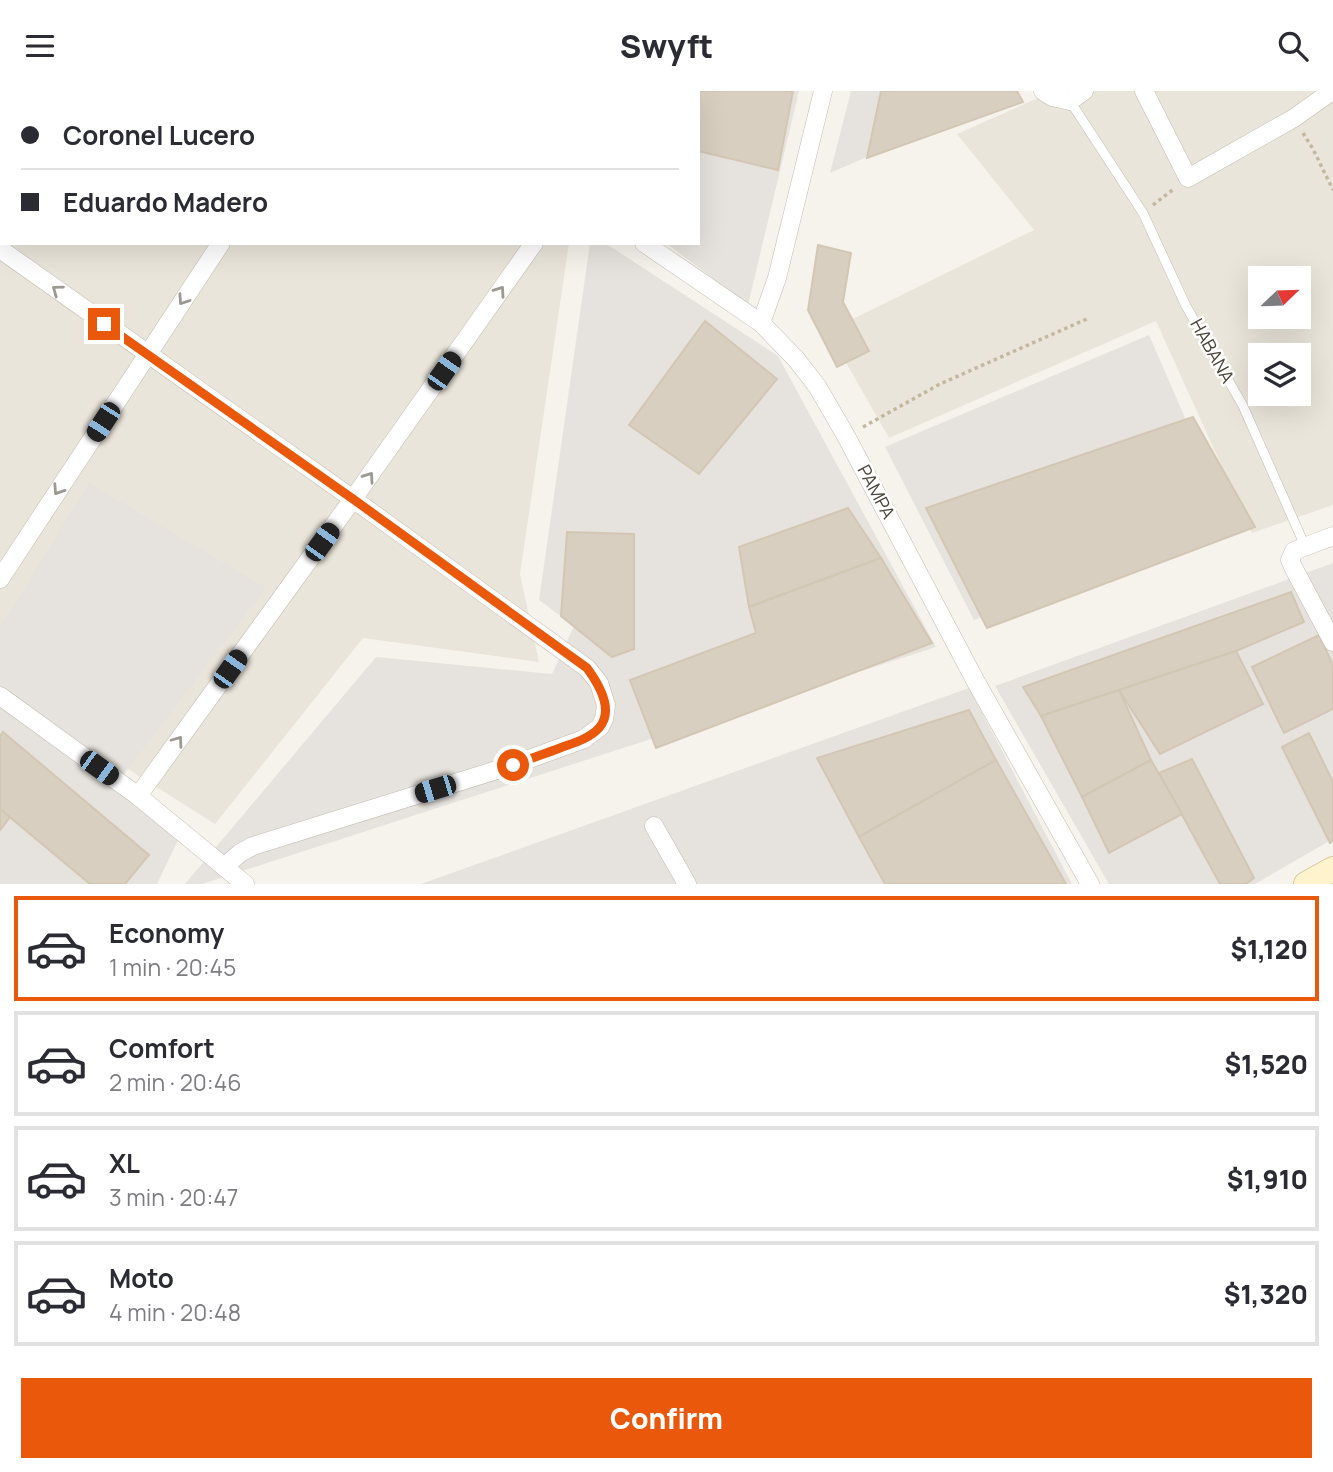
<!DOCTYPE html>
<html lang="en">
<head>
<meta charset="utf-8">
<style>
  body { margin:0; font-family:Manrope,sans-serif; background:#f2f2f3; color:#2b2b33; height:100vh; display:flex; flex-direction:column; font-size:26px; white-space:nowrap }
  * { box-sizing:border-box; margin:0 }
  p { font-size:23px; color:#7c7c81 }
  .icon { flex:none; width:38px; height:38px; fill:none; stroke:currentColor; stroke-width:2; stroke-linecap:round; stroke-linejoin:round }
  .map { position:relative; height:793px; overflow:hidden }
  .side { display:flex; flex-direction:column; background:#fff; flex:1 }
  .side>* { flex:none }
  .top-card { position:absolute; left:0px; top:0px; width:700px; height:154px; box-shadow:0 7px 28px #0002; display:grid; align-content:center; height:154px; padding:0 21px; background:#fff }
  .needle { width:46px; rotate:67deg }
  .buttons { position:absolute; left:1248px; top:175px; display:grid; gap:14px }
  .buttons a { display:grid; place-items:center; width:63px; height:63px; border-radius:0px; background:#fff; box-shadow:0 7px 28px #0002; font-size:35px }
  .end { position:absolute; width:32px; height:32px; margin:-16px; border:9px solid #ea580c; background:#fff; box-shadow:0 0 0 4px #fff }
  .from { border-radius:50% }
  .car { position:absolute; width:21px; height:42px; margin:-21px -10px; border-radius:9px; box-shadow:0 0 5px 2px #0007; background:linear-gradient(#222 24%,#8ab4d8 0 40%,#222 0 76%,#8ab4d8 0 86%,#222 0) }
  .top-card b { display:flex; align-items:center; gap:24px; height:66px; font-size:26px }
  .top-card b+b { border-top:2px solid #e1e1e2 }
  .top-card i { width:18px; height:18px; background:#2b2b33 }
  ul { padding:12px 0 0; list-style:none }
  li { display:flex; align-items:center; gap:21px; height:105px; margin:0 14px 10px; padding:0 7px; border:4px solid #e1e1e2; border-radius:0px }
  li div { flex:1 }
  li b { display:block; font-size:26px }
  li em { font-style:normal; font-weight:800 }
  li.selected { border-color:#ea580c }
  li>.icon { width:63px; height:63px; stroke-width:1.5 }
  .primary-button { display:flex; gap:14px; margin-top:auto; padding:14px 21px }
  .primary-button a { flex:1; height:80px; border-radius:0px; background:#ea580c; color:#fff; font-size:28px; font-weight:800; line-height:80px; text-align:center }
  header { display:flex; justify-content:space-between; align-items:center; height:91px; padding:0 21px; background:#fff; font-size:32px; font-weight:800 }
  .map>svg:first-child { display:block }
  .residential { fill:#eae5da; fill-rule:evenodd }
  .industrial { fill:#e6e2dd }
  .building { fill:#d8cfc1; stroke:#d3c7b4; stroke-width:2 }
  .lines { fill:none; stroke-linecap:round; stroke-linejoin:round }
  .lane-casing { stroke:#c2bbae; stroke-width:10 }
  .street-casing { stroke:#c2bbae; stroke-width:19 }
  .secondary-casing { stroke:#d6c79b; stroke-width:26 }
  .path { stroke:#c4b79f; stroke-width:3.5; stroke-dasharray:3.5 3.5; stroke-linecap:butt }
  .lane { stroke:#fff; stroke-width:9 }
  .street { stroke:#fff; stroke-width:18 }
  .secondary { stroke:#fff3cd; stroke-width:24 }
  .oneway { stroke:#9c9892 }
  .route { stroke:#ea580c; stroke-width:9 }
  .labels { text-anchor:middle; stroke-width:5; stroke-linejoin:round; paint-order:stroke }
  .street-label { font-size:18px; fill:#4b4439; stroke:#fff }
</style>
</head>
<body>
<header><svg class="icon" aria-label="menu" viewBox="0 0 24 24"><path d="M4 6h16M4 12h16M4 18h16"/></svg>Swyft<svg class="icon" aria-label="search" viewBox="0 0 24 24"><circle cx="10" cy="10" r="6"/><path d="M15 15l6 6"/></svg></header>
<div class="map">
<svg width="1333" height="793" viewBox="0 0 1333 793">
  <rect width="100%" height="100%" fill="#f6f3ec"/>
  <g class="residential">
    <polygon points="0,0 403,0 405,2 2,2 2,152 569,152 520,483 539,571 363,547 215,733 128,678 0,584"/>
    <path d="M1054,0H1333V414L1252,442L1156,230L889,347L828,240L1034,139L957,43ZM1260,187H1298V226H1260ZM1260,264H1298V303H1260Z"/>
  </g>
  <g class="industrial">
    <polygon points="465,0 799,0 748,214 666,152 698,152 698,2 467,2"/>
    <polygon points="851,0 1019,0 830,82"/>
    <polygon points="590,152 605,152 778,265 936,556 202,793 185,793 376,566 552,583 574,535 539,509"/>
    <polygon points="1149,244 1234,439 974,529 885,356"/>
    <polygon points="89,392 266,497 121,687 180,745 157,793 0,793 0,537"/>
    <polygon points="1333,472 1333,748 1255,793 1109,793 995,595"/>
    <polygon points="969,597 1072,793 421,793"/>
  </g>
  <g class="building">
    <polygon points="644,0 793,0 778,79 698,60 698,2 644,2"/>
    <polygon points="881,0 1017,0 1023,11 867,67"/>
    <polygon points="818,154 851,162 843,211 869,260 837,276 808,219"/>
    <polygon points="705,230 777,288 699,383 629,334"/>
    <polygon points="1193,326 1255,436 987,537 926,417"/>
    <polygon points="848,417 881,467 749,516 739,456"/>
    <polygon points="567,441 634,443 634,558 612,566 561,525"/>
    <polygon points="881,467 932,552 656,657 630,589 756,542 749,516"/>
    <polygon points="1291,501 1304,531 1236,560 1041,625 1023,596"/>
    <polygon points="1319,544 1333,574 1333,618 1284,642 1252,576"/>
    <polygon points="1236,560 1263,613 1160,663 1119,599"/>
    <polygon points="1119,599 1151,669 1082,706 1041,625"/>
    <polygon points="969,619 996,669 859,746 817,667"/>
    <polygon points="3,641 149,764 125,793 90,793 0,718 0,645"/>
    <polygon points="1309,642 1333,691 1333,750 1330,752 1282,656"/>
    <polygon points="1192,668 1254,787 1246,793 1220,793 1159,682"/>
    <polygon points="996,669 1066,793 885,793 859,746"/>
    <polygon points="1151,669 1182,723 1109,762 1082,706"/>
    <polygon points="0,718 10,726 0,739"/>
  </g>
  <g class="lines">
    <g class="lane-casing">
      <g id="lane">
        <polyline points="532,0 535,2"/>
        <polyline points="1070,10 1143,122 1186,215 1243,315 1305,455"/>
      </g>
    </g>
    <g class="street-casing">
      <g id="street">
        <polyline points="419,0 421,2"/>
        <polyline points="1043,0 1052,6 1070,10 1084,0"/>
        <polyline points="1144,0 1188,87 1294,27 1332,0"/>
        <polyline points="321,2 322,0"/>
        <polyline points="0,13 2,10"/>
        <polyline points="644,152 761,232 796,268 817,295 846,345 976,591 1090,793"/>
        <polyline points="0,158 353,408 587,577 599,592 606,614 604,628 600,636 584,648 513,674 253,755 240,762 224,776"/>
        <polyline points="761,232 777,187 823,0"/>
        <polyline points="1333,445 1294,460 1290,469 1293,476 1333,551"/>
        <polyline points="0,488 221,152"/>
        <polyline points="0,605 138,705 245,793"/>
        <polyline points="138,705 353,408 534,152"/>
        <polyline points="654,735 687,793"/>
      </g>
    </g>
    <g class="secondary-casing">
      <polyline id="secondary" points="1306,793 1333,778"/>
    </g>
    <g class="path">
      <polyline points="1303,42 1313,58 1333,99"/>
      <polyline points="1153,114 1175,97"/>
      <polyline points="863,336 940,293 1089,227"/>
    </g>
    <use href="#lane" class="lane"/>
    <use href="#street" class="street"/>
    <use href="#secondary" class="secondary"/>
  </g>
  <defs><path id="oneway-chevron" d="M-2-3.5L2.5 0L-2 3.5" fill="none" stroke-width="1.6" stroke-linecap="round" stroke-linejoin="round" transform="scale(1.75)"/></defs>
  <g class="oneway">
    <use href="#oneway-chevron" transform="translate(57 199) rotate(-144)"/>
    <use href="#oneway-chevron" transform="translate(500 200) rotate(-55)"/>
    <use href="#oneway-chevron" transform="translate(183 209) rotate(124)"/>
    <use href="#oneway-chevron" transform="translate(369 386) rotate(-55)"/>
    <use href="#oneway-chevron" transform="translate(58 399) rotate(123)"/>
    <use href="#oneway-chevron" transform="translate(178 650) rotate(-54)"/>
  </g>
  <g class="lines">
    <path class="route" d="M104,233L353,408L587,577C598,592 615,619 599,637C589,648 573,652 560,657C544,663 529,668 513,674"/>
  </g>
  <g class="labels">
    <g class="street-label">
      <text transform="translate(1212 260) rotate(61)" y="6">HABANA</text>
      <text transform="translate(876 401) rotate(62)" y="6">PAMPA</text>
    </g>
  </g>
</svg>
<div class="buttons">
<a><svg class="needle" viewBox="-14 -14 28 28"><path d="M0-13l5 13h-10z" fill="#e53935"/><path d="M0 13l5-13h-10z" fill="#7c7c81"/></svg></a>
<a><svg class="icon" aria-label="layers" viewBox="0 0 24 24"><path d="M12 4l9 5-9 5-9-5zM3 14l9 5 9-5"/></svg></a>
</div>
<i class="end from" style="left:513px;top:674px"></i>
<i class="end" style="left:104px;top:233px"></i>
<i class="car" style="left:444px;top:280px;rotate:35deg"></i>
<i class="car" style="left:103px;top:331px;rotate:213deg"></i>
<i class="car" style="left:322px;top:451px;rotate:36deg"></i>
<i class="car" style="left:230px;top:578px;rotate:35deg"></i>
<i class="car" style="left:99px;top:677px;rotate:126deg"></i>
<i class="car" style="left:435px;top:698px;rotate:253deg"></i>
<div class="top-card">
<b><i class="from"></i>Coronel Lucero</b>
<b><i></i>Eduardo Madero</b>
</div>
</div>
<section class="side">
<ul>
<li class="selected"><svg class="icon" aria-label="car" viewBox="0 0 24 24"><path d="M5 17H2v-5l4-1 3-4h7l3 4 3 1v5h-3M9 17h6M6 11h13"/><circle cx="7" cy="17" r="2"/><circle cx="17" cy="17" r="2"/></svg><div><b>Economy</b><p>1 min · 20:45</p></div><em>$1,120</em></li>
<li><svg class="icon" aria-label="car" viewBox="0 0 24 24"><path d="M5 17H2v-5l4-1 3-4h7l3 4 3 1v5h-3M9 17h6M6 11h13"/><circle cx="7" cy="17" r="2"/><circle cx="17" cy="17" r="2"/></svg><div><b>Comfort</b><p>2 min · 20:46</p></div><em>$1,520</em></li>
<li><svg class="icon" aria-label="car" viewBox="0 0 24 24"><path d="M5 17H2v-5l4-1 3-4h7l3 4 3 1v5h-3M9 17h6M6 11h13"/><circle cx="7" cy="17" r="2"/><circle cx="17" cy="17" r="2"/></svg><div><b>XL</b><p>3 min · 20:47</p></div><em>$1,910</em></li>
<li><svg class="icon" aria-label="car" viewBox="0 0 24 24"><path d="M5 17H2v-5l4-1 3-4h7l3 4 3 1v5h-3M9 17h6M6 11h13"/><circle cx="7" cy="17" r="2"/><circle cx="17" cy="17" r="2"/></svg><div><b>Moto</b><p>4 min · 20:48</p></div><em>$1,320</em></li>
</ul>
<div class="primary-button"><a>Confirm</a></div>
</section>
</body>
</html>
